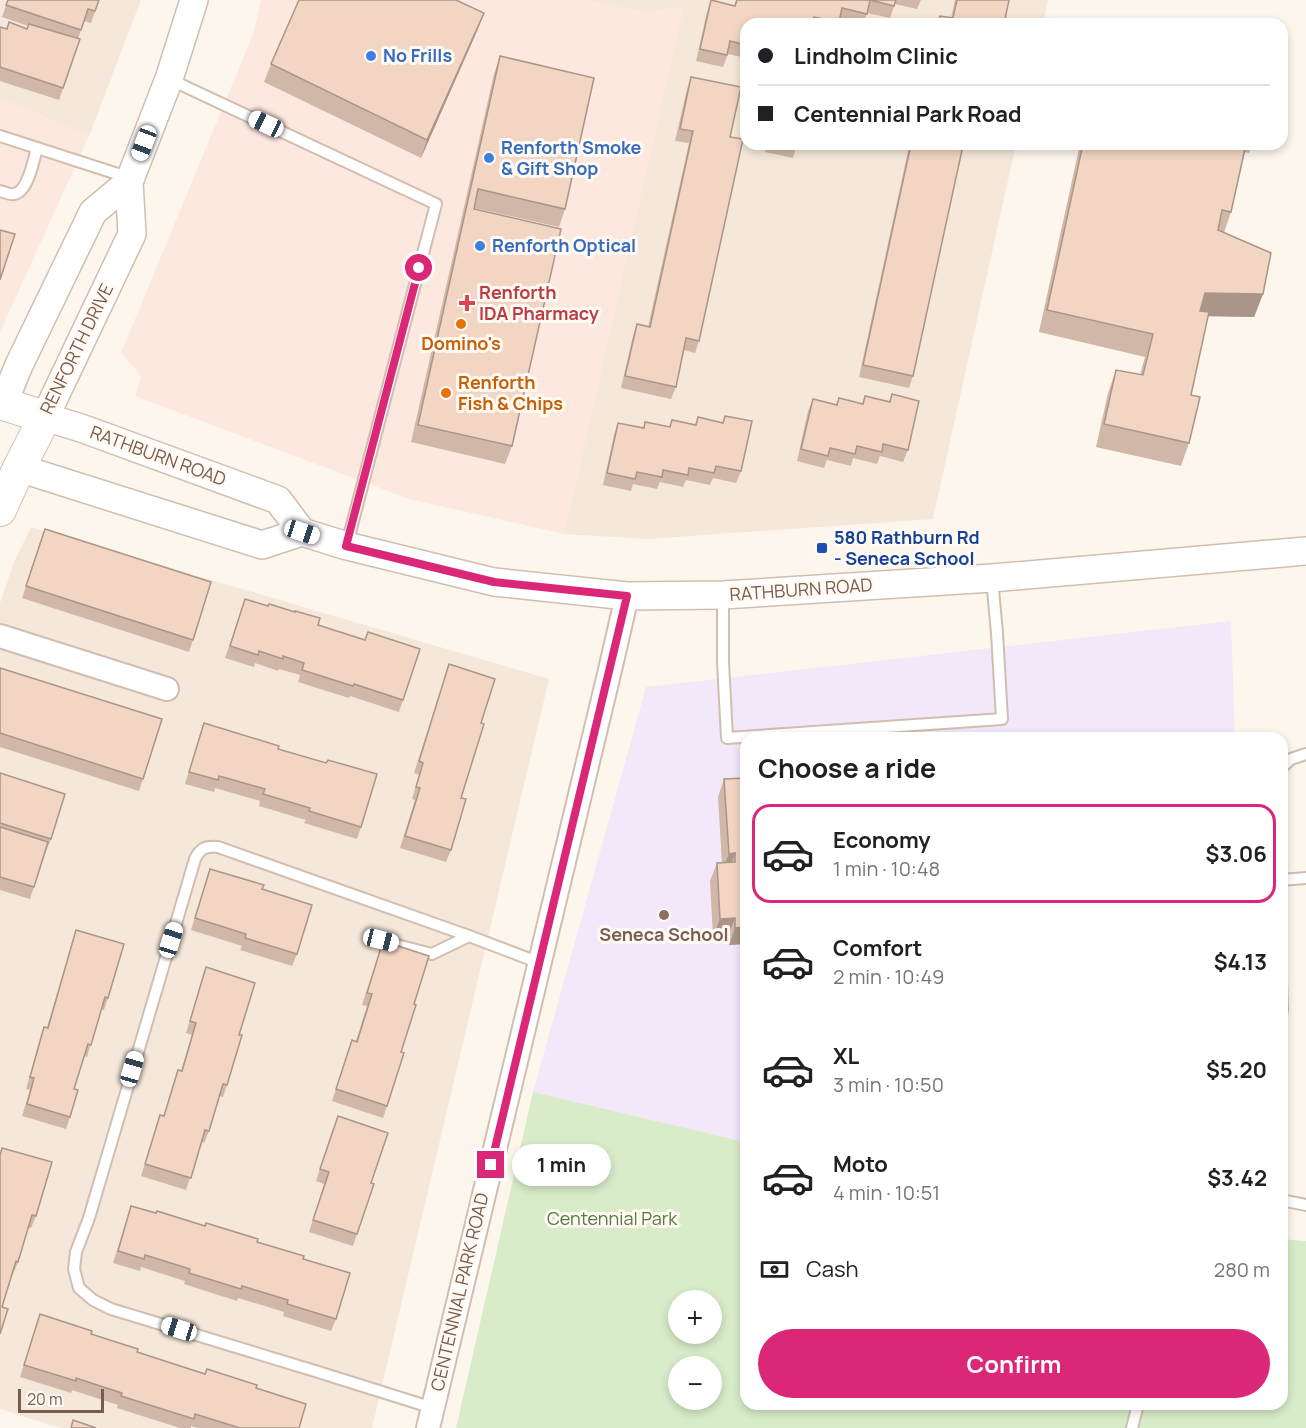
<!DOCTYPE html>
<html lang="en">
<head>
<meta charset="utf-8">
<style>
  body { margin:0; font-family:Manrope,sans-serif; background:#f6f6f6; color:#202124; height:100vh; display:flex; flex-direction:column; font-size:22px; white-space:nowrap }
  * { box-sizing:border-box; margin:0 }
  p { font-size:20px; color:#757577 }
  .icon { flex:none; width:33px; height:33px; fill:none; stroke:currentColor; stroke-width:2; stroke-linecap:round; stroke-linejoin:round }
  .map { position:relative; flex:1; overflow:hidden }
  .drawer { position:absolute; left:740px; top:732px; width:548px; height:678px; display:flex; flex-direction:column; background:#fff; border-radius:18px; box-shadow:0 3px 9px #0003 }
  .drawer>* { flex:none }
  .banner { position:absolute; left:740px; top:18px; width:548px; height:132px; border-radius:18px; box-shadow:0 3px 9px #0003; display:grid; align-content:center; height:132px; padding:0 18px; background:#fff }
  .fabs { position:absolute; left:668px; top:1290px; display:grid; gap:12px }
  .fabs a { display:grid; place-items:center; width:54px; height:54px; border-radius:50%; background:#fff; box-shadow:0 3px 9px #0003; font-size:30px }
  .scale { position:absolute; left:18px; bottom:15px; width:86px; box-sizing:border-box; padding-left:6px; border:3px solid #7a5c4d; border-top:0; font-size:16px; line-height:21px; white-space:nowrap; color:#7a5c4d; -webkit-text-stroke:4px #fffaf3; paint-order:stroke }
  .end { position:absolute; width:27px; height:27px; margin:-14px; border:8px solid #db2777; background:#fff; box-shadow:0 0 0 3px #fff }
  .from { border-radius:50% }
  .bubble { position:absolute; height:42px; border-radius:21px; background:#fff; box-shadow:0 3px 9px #0003; font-size:20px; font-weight:700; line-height:42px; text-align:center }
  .car { position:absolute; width:18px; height:36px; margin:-18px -9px; border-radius:8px; box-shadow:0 0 4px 2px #0007; background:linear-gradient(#fff 24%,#345 0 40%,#fff 0 76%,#345 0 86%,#fff 0) }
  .banner b { display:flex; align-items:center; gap:21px; height:57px; font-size:22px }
  .banner b+b { border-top:2px solid #e0e0e0 }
  .banner i { width:15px; height:15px; background:#202124 }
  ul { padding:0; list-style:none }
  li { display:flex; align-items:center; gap:18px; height:99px; margin:0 12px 9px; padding:0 6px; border:3px solid transparent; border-radius:18px }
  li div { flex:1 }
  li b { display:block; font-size:22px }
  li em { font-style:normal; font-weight:700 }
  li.on { border-color:#db2777 }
  li>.icon { width:54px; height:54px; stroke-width:1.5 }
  h2 { padding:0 18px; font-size:27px; line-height:72px }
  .pay { display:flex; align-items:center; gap:15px; height:66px; padding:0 18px; font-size:22px }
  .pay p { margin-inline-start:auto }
  .action { display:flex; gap:12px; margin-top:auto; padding:12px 18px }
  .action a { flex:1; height:69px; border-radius:36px; background:#db2777; color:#fff; font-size:24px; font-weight:700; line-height:69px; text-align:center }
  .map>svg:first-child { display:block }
  .residential { fill:#f5e8da }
  .commercial { fill:#fde8e0 }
  .education { fill:#f3e8fa }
  .green { fill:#d8ecc9; fill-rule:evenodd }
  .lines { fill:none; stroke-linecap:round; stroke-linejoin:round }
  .service-casing { stroke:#d1beb0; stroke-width:14 }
  .minor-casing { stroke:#d1beb0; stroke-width:26 }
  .tertiary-casing { stroke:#d1beb0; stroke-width:30 }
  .secondary-casing { stroke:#d6c0b0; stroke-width:34 }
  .service { stroke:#fff; stroke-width:10 }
  .minor { stroke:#fff; stroke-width:22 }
  .tertiary { stroke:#fff; stroke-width:27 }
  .secondary { stroke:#fff; stroke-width:32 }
  .wall { fill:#d1b7a8 }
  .shaded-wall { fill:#aa9588 }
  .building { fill:#f3d5c3; stroke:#aa9588; stroke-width:1.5 }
  .route { stroke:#db2777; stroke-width:8 }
  .shop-dot { fill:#3f7fe0; stroke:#fffaf3; stroke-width:2 }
  .health-dot { fill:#e0444e; stroke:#fffaf3; stroke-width:2 }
  .food-dot { fill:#e8710a; stroke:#fffaf3; stroke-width:2 }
  .transit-dot { fill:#1a4fb4; stroke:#fffaf3; stroke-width:2 }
  .education-dot { fill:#8d6e63; stroke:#fffaf3; stroke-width:2 }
  .labels { text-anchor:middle; stroke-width:6; stroke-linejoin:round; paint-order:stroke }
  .shop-label { font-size:18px; font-weight:bold; fill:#366cbe; stroke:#fffaf3; text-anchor:start }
  .health-label { font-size:18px; font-weight:bold; fill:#be3a42; stroke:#fffaf3; text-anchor:start }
  .food-label { font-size:18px; font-weight:bold; fill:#c56008; stroke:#fffaf3 }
  .street-label { font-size:18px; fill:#7a5c4d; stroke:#fffaf3 }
  .transit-label { font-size:18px; font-weight:bold; fill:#164399; stroke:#fffaf3; text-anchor:start }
  .education-label { font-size:18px; font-weight:bold; fill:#785e54; stroke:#fffaf3 }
  .park-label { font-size:18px; fill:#537a41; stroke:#fffaf3 }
</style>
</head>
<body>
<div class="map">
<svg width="1306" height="1428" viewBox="0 0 1306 1428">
  <rect width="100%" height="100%" fill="#fdf6ec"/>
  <g class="residential">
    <polygon points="0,0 141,0 89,136 0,98"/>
    <polygon points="587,0 1048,0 1043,24 746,24 746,144 1016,144 933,519 648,539 564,534 683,7 644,13"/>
    <polygon points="31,527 549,679 372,1428 60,1428 0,1409 0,603 14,562"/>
  </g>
  <g class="commercial">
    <polygon points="261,0 587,0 644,13 684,6 564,534 409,499 135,396 141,378 135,368 121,353 254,32"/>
    <polygon points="0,98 89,136 0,332"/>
  </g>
  <polygon class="education" points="1231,621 1235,738 746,738 745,1142 533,1092 646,687"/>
  <path class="green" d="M533,1092L745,1142L746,1404H1281V1239L1306,1241V1428H456ZM678,1300H711V1334H678ZM678,1366H711V1400H678Z"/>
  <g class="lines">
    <g class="service-casing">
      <g id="service">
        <polyline points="169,79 436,204 347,544"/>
        <polyline points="0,136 130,178"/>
        <path d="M0,191C4,192 10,195 14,194C28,192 34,159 37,148"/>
        <polyline points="723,595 723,662 727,738 1002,719 997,633 992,579"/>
        <polyline points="1281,768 1291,759 1306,754"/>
        <polyline points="1281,880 1306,878"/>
        <polyline points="381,941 432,954 469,936"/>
        <polyline points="1281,981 1282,1009 1281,1016"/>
        <polyline points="1281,1200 1306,1205"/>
        <path d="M433,1408L315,1371L111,1309L93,1300L79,1288L74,1269L76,1252L89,1218L195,859C200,848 206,846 218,847L469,936L540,963"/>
        <polyline points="1132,1428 1138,1404"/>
      </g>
    </g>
    <g class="minor-casing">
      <g id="minor">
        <polyline points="0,636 167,689"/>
        <polyline points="428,1428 610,670 627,596"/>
      </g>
    </g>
    <g class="tertiary-casing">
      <g id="tertiary">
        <polyline points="194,0 169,79 129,182 132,234 45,417 81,428 278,500 302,532 347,546 494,582 627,596 723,595 992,578 1306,551"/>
        <polyline points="3,404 19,365 93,212 129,182"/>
        <polyline points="19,468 262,545 302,532"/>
      </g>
    </g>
    <g class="secondary-casing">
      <polyline id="secondary" points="0,403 45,417 19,468 0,510"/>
    </g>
    <use href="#service" class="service"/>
    <use href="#minor" class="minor"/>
    <use href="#tertiary" class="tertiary"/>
    <use href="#secondary" class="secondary"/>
  </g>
  <g class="wall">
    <polygon points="8,0 99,0 91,23 84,21 78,39 80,39 59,100 0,81 0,27 7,29 27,29 28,26 2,17"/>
    <polygon points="711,0 734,6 736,0 921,0 917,9 895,4 890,18 867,13 863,24 854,24 839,21 838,24 746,24 746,58 728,54 723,67 696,61 707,12"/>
    <polygon points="955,0 1009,0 1004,24 937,24 940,16 951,18"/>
    <polygon points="484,13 477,31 421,158 264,82 271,64"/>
    <polygon points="500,56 565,209 559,227 474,208 512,446 505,464 411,442 494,74"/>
    <polygon points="691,77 730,137 699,341 695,353 684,350 676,387 671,399 621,388 633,336 637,324 648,327 689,143 675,141 687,89"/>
    <polygon points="767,144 823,144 821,150 797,144 793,158 765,152"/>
    <polygon points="911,144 935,144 913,376 909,388 859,377 908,151"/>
    <polygon points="1080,144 1252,144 1249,153 1245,152 1231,212 1224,233 1263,294 1254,317 1208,316 1191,395 1189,443 1181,466 1096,447 1108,393 1116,370 1140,375 1145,357 1039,332"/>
    <polygon points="892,394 908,450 903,462 880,456 877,464 853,458 851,466 827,460 824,468 797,461 808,411 813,399 836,405 839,398 863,404 865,396 889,401"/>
    <polygon points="725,416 741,471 736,483 713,478 710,485 686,480 683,487 660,482 657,489 633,484 631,491 603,485 614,435 618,423 643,428 645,422 669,427 672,420 695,425 698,417 722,423"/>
    <polygon points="45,529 193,640 189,652 22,598"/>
    <polygon points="245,599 318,625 403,700 399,712 350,696 349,698 298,682 300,675 279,669 278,671 255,663 254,667 225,658"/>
    <polygon points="449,664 481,723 461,798 451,850 446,862 400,848 415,800 412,799 419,775 414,773"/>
    <polygon points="0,668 143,779 139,791 0,747"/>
    <polygon points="204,723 278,749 361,827 357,839 304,823 306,820 259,806 260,801 215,788 214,792 185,784"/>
    <polygon points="0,773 51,839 46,851 30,899 0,890"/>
    <polygon points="746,778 746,944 729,945 728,936 713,937 710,881 717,863 722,863 718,797 724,779"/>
    <polygon points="210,869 262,889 297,954 292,966 240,950 242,946 191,930"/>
    <polygon points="76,930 108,998 104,1010 101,1009 87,1057 84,1056 74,1089 70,1117 66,1129 22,1116 30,1090 26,1089 40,1039 44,1027 47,1027"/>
    <polygon points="383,941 414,1004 401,1052 387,1106 383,1118 332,1101 348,1052 356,1041 367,1006 362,1005"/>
    <polygon points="206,967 239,1035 227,1085 223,1097 219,1096 209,1131 204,1143 202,1142 186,1190 141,1176 160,1115 164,1116 178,1070 181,1071 192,1035 186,1033"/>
    <polygon points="333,1128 371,1183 357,1234 353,1246 309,1232 324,1184 316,1181"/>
    <polygon points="0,1154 36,1216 31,1228 28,1227 18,1262 13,1274 12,1274 2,1307"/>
    <polygon points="131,1206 257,1242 303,1259 336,1319 331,1331 283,1316 284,1312 238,1298 237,1301 184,1284 185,1281 141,1267 140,1271 113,1263"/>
    <polygon points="40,1314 137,1352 205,1374 256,1388 299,1428 198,1428 191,1426 191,1428 180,1428 117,1408 118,1405 72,1390 71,1393 20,1377"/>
  </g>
  <g class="shaded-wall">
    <polygon points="484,13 477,31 421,158 427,140"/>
    <polygon points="1205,293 1263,294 1254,317 1197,316"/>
    <polygon points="735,853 729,871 722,871 729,854"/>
    <polygon points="735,918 728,936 713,937 720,919"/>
    <polygon points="746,927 746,944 729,945 735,928"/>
  </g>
  <g class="building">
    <polygon points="8,0 99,0 95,11 88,9 81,30 6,5"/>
    <polygon points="299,0 456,0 484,13 427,140 271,64"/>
    <polygon points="711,0 735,6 737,0 896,0 894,6 870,0 867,14 842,8 839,22 814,17 812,24 746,24 746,45 730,41 727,55 700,49"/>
    <polygon points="957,0 1009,0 1004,24 938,24 940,16 953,18"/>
    <polygon points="9,22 27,29 29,24 80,39 63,88 0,67 0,27 7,29"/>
    <polygon points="500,56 594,78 565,209 478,189 474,209 561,229 512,446 418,425"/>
    <polygon points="691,77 741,87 730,137 743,139 699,341 686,338 676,387 625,376 637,324 650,327 693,131 680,129"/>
    <polygon points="786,144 797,144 797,146"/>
    <polygon points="911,144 935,144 962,150 913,376 863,365"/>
    <polygon points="1083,144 1246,144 1231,212 1222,210 1218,230 1271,253 1263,294 1205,293 1200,311 1209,312 1191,395 1200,397 1189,443 1104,424 1116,370 1143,375 1153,334 1047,310"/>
    <polygon points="0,230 15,234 0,280"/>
    <polygon points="892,394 919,401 908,450 883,444 882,452 857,446 855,454 830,448 828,456 801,449 813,399 837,405 839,398 863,404 865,396 890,402"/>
    <polygon points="725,416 752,421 741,471 716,466 714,473 689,468 688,475 663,470 662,477 637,472 635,479 607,473 618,423 644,428 645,422 670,427 672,420 696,425 698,417 723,423"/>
    <polygon points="45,529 211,582 193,640 26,586"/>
    <polygon points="245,599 268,606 269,604 295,612 295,611 320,618 318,625 365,640 368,632 420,649 403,700 354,684 353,686 302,670 304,663 283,656 283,659 259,651 258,655 230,646"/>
    <polygon points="449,664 495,679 481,723 484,724 461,798 466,799 451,850 405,836 420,788 416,787 423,763 419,761"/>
    <polygon points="0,668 162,719 143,779 0,733"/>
    <polygon points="204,723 279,746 278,749 326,763 328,760 377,774 361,827 309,811 310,808 263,794 265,789 219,776 218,780 189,772"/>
    <polygon points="0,773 65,794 51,839 0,823"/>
    <polygon points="746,778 746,927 735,928 735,918 720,919 717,863 735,862 735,853 729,854 724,779"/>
    <polygon points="0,827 48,842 34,887 0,877"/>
    <polygon points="210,869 264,885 262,889 312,905 297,954 245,938 246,934 195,918"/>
    <polygon points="76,930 124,944 108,998 105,997 91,1045 88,1044 74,1089 78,1090 70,1117 27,1104 34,1078 30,1077 44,1027 48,1028"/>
    <polygon points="383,941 429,956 414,1004 416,1005 401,1052 404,1053 387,1106 336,1089 352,1040 357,1042 372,994 367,993"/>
    <polygon points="206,967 255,983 239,1035 242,1035 227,1085 223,1084 209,1131 205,1130 191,1178 145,1164 160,1115 164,1116 178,1070 182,1071 196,1023 190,1021"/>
    <polygon points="338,1116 388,1133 371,1183 374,1184 357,1234 313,1220 329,1172 320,1169"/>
    <polygon points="2,1148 52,1162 36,1216 32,1215 18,1262 16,1261 2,1307 8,1309 0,1334 0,1155"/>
    <polygon points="131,1206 156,1213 157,1211 205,1226 206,1223 258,1239 257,1242 304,1256 303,1259 350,1273 336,1319 287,1304 288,1300 242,1286 241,1289 189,1273 190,1269 145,1255 144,1259 118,1251"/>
    <polygon points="40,1314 92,1331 91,1334 138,1349 137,1352 205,1374 207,1369 257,1385 256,1388 306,1404 299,1428 240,1428 195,1414 194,1419 121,1396 122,1393 76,1378 76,1381 24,1365"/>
    <polygon points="73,1420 96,1428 71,1428"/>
  </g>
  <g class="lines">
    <polyline class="route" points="419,268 346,546 494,582 627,596 491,1165"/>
  </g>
  <g class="shop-dot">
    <circle cx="371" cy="56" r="6"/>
    <circle cx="489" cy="158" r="6"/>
    <circle cx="480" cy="246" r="6"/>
  </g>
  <path class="health-dot" d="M464 294h6v6h6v6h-6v6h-6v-6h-6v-6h6z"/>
  <g class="food-dot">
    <circle cx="461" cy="324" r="6"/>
    <circle cx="446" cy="393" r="6"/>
  </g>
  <rect class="transit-dot" x="816" y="542" width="12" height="12" rx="3"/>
  <circle class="education-dot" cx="664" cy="915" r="6"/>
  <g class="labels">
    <g class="shop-label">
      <text x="383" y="62">No Frills</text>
      <text x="501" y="154">Renforth Smoke<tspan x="501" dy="21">&amp; Gift Shop</tspan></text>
      <text x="492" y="252">Renforth Optical</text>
    </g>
    <g class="health-label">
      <text x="479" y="299">Renforth<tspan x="479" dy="21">IDA Pharmacy</tspan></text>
    </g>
    <g class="food-label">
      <text x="461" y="350">Domino's</text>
      <text x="458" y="389" text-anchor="start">Renforth<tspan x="458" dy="21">Fish &amp; Chips</tspan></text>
    </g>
    <g class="street-label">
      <text transform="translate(77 349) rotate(-64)" y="6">RENFORTH DRIVE</text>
      <text transform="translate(158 456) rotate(20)" y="6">RATHBURN ROAD</text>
      <text transform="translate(801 590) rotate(-4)" y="6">RATHBURN ROAD</text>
      <text transform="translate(460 1292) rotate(-77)" y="6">CENTENNIAL PARK ROAD</text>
    </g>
    <g class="transit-label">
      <text x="834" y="544">580 Rathburn Rd<tspan x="834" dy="21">- Seneca School</tspan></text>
    </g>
    <g class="education-label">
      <text x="664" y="941">Seneca School</text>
    </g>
    <g class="park-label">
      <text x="612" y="1225">Centennial Park</text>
    </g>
  </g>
</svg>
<div class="fabs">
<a>+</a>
<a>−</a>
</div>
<div class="scale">20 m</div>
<i class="end from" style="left:419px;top:268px"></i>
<i class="end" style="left:491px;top:1165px"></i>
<div class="bubble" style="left:512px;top:1144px;width:99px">1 min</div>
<i class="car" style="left:266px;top:124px;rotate:295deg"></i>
<i class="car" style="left:144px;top:143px;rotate:201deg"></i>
<i class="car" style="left:302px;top:532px;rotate:108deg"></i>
<i class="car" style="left:171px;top:940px;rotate:17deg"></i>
<i class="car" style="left:381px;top:940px;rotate:104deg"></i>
<i class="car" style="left:132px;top:1069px;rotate:16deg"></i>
<i class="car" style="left:179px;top:1329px;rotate:287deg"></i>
<div class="banner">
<b><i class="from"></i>Lindholm Clinic</b>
<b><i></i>Centennial Park Road</b>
</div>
<section class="drawer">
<h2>Choose a ride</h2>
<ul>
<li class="on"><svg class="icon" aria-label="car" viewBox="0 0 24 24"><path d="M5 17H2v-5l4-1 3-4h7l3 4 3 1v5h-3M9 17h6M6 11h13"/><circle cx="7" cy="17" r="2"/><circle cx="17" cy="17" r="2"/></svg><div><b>Economy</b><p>1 min · 10:48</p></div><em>$3.06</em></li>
<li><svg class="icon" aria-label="car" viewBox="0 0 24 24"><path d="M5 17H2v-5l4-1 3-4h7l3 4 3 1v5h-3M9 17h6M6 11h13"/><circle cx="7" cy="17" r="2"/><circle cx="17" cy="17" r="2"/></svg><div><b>Comfort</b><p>2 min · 10:49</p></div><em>$4.13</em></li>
<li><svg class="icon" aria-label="car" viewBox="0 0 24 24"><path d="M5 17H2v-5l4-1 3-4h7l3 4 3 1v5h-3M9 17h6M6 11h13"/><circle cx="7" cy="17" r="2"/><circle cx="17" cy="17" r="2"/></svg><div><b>XL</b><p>3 min · 10:50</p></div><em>$5.20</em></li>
<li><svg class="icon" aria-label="car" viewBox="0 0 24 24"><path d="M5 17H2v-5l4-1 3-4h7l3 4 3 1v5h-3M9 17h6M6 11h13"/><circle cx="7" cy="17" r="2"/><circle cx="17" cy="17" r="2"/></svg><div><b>Moto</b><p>4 min · 10:51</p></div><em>$3.42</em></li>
</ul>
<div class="pay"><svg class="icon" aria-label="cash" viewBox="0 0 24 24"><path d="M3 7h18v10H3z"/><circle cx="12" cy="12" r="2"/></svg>Cash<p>280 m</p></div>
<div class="action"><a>Confirm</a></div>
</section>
</div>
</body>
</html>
